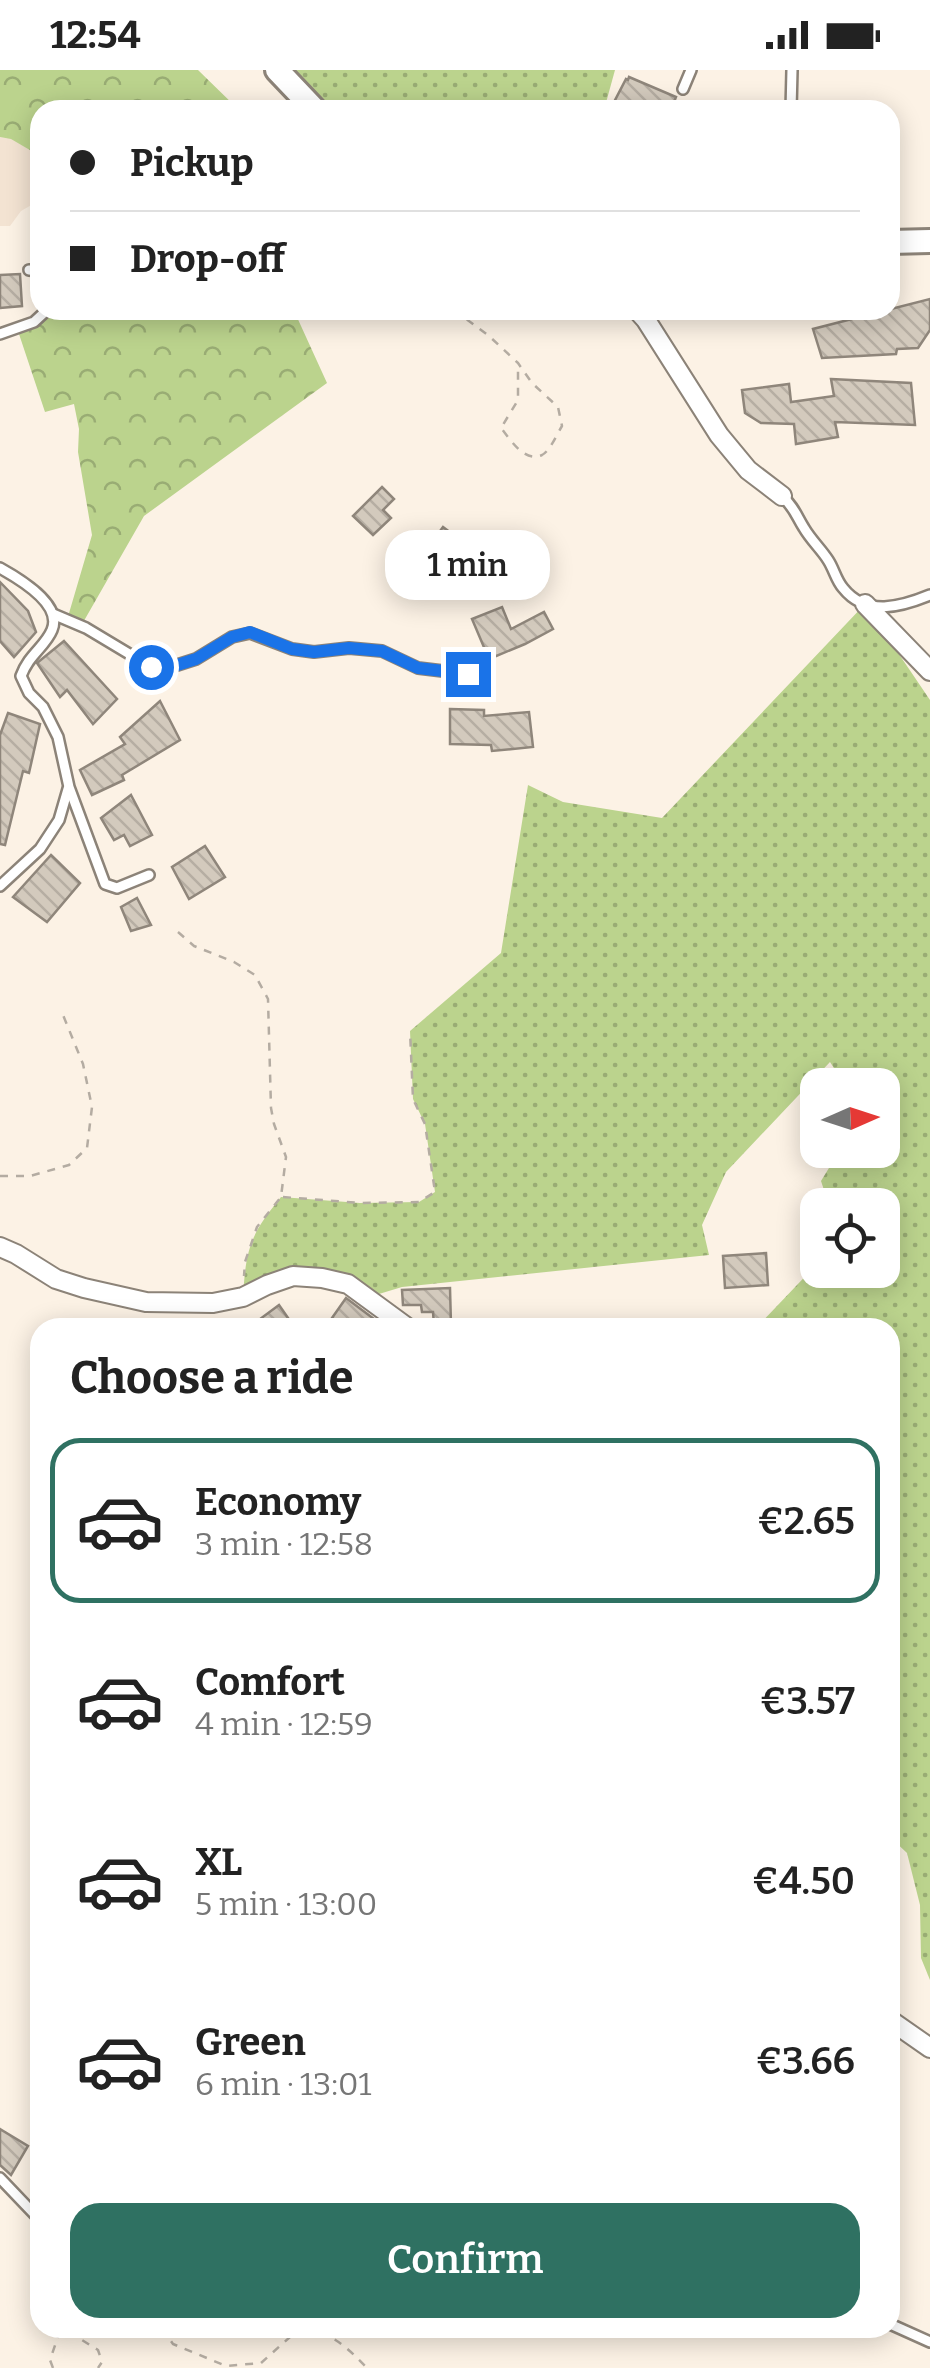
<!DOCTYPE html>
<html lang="en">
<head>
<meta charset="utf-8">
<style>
  body { margin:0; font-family:Bitter,serif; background:#f6f6f6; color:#222; height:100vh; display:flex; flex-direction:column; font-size:38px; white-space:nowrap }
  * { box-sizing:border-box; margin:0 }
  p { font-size:32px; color:#767676 }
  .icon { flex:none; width:55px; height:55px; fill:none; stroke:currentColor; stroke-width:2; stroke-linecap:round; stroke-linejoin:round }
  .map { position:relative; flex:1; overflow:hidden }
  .side { position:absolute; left:30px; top:1248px; width:870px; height:1020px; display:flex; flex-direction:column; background:#fff; border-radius:30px; box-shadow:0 5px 25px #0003 }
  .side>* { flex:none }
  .banner { position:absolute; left:30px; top:30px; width:870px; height:220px; border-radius:30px; box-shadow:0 5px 25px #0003; display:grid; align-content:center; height:220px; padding:0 40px; background:#fff }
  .needle { width:65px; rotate:87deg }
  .tools { position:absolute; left:800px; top:998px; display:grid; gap:20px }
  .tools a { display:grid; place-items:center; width:100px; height:100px; border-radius:20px; background:#fff; box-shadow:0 5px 25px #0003; font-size:50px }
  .end { position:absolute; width:45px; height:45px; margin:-22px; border:12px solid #1a73e8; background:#fff; box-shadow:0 0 0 5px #fff }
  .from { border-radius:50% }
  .bubble { position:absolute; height:70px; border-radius:30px; background:#fff; box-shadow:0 5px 25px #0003; font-size:32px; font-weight:600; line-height:70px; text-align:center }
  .banner b { display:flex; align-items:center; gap:35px; height:95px; font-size:38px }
  .banner b+b { border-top:2px solid #e0e0e0 }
  .banner i { width:25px; height:25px; background:#222 }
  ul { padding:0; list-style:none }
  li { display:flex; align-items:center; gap:30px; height:165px; margin:0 20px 15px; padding:0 20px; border:5px solid transparent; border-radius:30px }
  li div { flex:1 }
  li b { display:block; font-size:38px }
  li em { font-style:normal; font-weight:600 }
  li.active { border-color:#2f7162 }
  li>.icon { width:90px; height:90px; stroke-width:1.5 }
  h2 { padding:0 40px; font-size:45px; line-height:120px }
  .primary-button { display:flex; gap:20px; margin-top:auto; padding:20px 40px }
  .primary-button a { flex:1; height:115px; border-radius:30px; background:#2f7162; color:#fff; font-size:40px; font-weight:600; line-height:115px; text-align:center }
  .status { display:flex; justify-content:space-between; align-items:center; height:70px; padding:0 50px; background:#fff; direction:ltr }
  .status svg { height:28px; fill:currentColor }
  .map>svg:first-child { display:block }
  .commercial { fill:#f3e3d2 }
  .grass { fill:url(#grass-dots) }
  .forest { fill:url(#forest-crowns) }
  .building { fill:url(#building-back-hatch); stroke:#8f867b; stroke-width:2.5 }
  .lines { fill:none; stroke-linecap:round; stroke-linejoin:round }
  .service-casing { stroke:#8c8378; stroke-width:14 }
  .minor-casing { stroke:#8c8378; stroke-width:22 }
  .tertiary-casing { stroke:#8c8378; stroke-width:28 }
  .path { stroke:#b4aca2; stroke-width:2.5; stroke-dasharray:8 8; stroke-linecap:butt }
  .service { stroke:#fff; stroke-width:9 }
  .minor { stroke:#fff; stroke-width:18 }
  .tertiary { stroke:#fff; stroke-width:22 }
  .route { stroke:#1a73e8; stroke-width:12 }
</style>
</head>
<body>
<div class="status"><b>12:54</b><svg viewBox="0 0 49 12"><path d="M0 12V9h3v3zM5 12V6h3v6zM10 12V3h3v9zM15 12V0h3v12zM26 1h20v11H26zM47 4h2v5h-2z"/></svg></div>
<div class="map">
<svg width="930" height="2298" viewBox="0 0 930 2298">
  <defs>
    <pattern id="grass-dots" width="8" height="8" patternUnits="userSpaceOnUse" patternTransform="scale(2.5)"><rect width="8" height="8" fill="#bbd38d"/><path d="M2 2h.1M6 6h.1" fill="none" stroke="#99ac74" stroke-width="1.8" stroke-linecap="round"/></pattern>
    <pattern id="forest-crowns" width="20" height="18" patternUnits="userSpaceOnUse" patternTransform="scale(2.5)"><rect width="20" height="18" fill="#bbd38d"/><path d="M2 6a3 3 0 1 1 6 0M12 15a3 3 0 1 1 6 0" fill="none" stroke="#99ac74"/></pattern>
    <pattern id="building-back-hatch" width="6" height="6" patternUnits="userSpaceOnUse" patternTransform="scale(2.5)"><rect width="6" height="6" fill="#d3cabd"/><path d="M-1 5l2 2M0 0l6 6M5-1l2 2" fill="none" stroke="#b6aea3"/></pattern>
  </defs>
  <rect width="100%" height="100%" fill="#fcf2e5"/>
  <polygon class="commercial" points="0,67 10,68 40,86 40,130 21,141 10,156 0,156"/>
  <g class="grass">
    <polygon points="294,0 615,0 604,40 330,40"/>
    <path d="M865,534L930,630V1910L921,1888L920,1835L907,1783L890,1767V1258L757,1257L817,1194L818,1200H882V1135H829L821,1111L840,1080H882V1015H845L830,992L726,1102L702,1155L709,1185L402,1217L369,1227L293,1206L243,1227C246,1178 250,1165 281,1127L360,1133L419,1132L435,1122L425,1054L413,1029L410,961L501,883L528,715L563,732L662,748Z"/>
  </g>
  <g class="forest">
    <polygon points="0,0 198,0 239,40 40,40 40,86 11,69 0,67"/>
    <polygon points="47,240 304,240 296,245 327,313 144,446 81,556 67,550 92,465 78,382 79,359 74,334 45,342 17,258"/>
  </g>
  <g class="building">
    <polygon points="629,7 676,27 671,40 620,40 612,36 626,9 628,10"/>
    <polygon points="20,204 22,236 0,238 0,205"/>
    <polygon points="930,229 930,260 918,278 897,279 896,284 822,288 813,259"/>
    <polygon points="831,309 911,313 915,355 835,352 838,367 796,374 794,354 761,353 745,343 742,320 789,314 791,332 834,326"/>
    <polygon points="382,417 394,429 383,440 391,448 373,465 353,446"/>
    <polygon points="443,457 467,475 443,508 419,490"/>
    <polygon points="0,512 28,541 36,562 14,587 0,571"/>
    <polygon points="502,537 511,559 544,542 553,559 525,574 489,589 472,549"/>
    <polygon points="64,571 117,629 93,654 67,620 60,627 37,593"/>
    <polygon points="160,631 180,670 122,705 124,710 92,725 80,700 125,674 120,667"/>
    <polygon points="450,639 484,640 484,646 529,642 533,677 492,681 491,675 450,674"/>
    <polygon points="8,643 40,654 29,703 23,701 5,775 0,774 0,665"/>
    <polygon points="131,725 152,765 130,776 124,765 114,770 101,748"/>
    <polygon points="205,776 225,807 189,829 172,797"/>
    <polygon points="51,785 80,813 47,852 13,827"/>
    <polygon points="137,828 151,855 131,861 121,837"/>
    <polygon points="766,1183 768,1215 725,1218 723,1186"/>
    <polygon points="450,1218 451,1255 434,1255 433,1242 422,1242 421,1235 403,1235 402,1220"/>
    <polygon points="346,1228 386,1258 345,1258 332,1248"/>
    <polygon points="279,1235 295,1258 248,1258"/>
    <polygon points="0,2059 28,2076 11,2105 0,2095"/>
  </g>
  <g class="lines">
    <g class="service-casing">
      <g id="service">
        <polyline points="683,19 691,0"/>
        <polyline points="791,40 792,0"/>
        <polyline points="29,200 40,201"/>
        <polyline points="0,264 34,252 47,240"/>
        <path d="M782,426C794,437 796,445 804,458C811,470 821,479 828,490C834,499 836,510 843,518C866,547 901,537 930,525"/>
        <path d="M0,498C18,508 63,534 52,560C45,577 29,584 21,606L29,623L43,637L58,667L69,717L105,814L117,818L149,805"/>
        <polyline points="53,544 86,558 151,597 171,597 196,589 232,567 250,563 292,579 314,582 349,578 382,581 418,598 468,604"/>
        <polyline points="0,816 40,779 59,750 68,719"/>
        <polyline points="0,2108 40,2150"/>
        <polyline points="890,2254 930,2272"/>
      </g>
    </g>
    <g class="minor-casing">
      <g id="minor">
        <polyline points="637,240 646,250 719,365 748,400 782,426"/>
        <polyline points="865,534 930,601"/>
        <polyline points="0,1177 16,1184 56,1209 84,1218 146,1232 213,1233 243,1227 267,1215 293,1206 322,1208 348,1214 408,1258"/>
        <polyline points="890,1950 930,1978"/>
      </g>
    </g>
    <g class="tertiary-casing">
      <g id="tertiary">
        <polyline points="277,0 315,40"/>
        <polyline points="890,172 930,171"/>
      </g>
    </g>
    <g class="path">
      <path d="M454,240L489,266L518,293L532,313L558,337L562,356C557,364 550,381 542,385C524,393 510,369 501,358L518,330V293"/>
      <polyline points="178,862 194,876 234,892 255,905 268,929 271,1038 274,1054 286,1087 281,1127 257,1157 245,1192 244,1206"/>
      <polyline points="0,1106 30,1106 69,1095 87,1078 92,1037 83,994 63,945"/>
      <polyline points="283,1127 360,1133 419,1132 435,1122 425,1054 413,1029 410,961"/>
      <polyline points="72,2258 82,2270 98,2280 102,2292 98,2298"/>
      <polyline points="162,2258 173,2274 226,2296 261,2293 300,2258"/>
      <path d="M305,2258C332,2263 348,2278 367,2298"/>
      <polyline points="53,2298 50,2290 61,2258"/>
    </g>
    <use href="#service" class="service"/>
    <use href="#minor" class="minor"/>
    <use href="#tertiary" class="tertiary"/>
  </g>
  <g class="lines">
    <polyline class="route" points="151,597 171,597 196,589 232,567 250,562 292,579 314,582 349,578 382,581 418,598 468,604"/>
  </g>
</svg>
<div class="tools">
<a><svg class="needle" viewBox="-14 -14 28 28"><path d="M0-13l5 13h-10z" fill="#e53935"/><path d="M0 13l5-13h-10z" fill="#767676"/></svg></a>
<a><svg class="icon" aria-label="locate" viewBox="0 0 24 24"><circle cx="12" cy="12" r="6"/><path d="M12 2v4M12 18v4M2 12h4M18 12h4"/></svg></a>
</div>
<i class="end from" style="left:151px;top:597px"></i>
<i class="end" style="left:468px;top:604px"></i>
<div class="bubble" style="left:385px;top:460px;width:165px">1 min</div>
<div class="banner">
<b><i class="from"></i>Pickup</b>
<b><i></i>Drop-off</b>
</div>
<section class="side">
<h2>Choose a ride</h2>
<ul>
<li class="active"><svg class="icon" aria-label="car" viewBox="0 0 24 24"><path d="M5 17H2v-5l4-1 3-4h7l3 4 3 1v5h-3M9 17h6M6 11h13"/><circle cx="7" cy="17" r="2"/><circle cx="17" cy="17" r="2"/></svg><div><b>Economy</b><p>3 min · 12:58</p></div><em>€2.65</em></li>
<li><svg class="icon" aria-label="car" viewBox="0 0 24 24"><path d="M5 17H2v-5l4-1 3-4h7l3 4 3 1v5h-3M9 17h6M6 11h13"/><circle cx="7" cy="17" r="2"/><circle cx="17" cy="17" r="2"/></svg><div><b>Comfort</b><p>4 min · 12:59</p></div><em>€3.57</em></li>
<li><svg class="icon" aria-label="car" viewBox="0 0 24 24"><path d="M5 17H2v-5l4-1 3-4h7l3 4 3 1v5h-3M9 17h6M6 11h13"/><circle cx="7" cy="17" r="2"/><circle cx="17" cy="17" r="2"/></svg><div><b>XL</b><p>5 min · 13:00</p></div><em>€4.50</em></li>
<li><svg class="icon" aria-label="car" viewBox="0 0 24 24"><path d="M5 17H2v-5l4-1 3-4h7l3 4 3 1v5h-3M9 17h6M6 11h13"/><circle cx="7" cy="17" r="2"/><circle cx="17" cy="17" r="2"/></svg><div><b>Green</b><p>6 min · 13:01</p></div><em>€3.66</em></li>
</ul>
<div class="primary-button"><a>Confirm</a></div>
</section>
</div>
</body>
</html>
